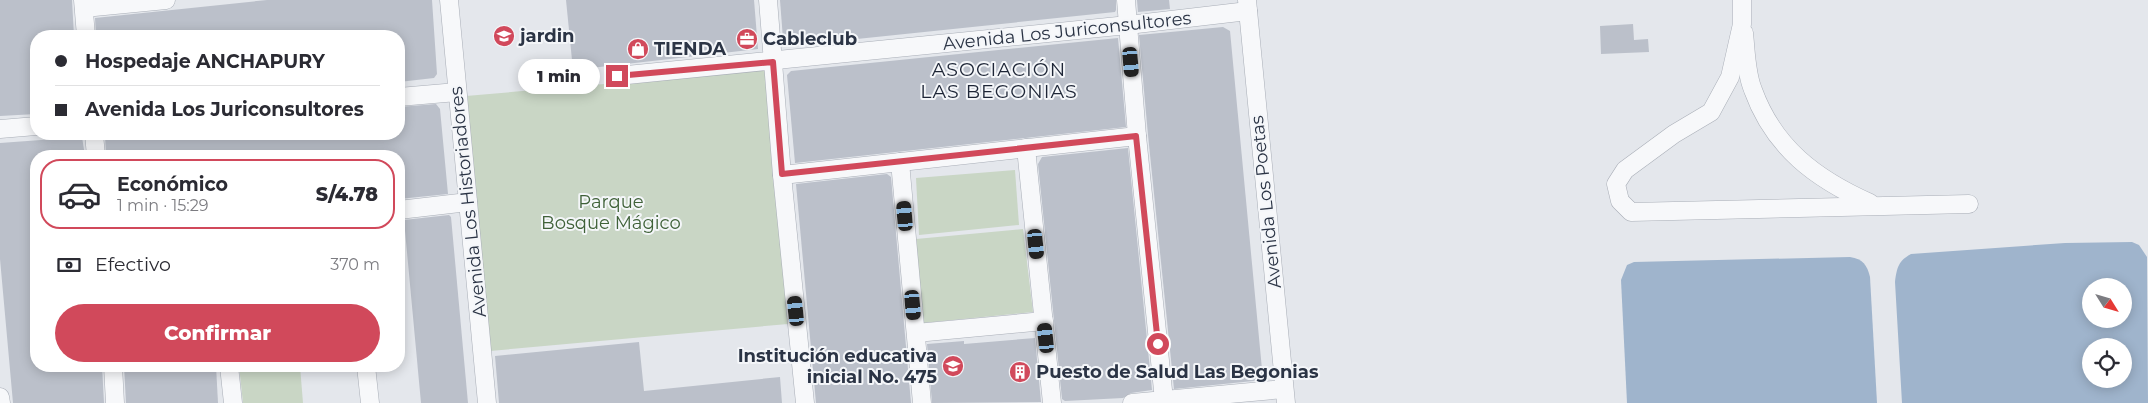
<!DOCTYPE html>
<html lang="es">
<head>
<meta charset="utf-8">
<style>
  body { margin:0; font-family:Montserrat,sans-serif; background:#f2f2f3; color:#2b2b33; height:100vh; display:flex; flex-direction:column; font-size:19px; white-space:nowrap }
  * { box-sizing:border-box; margin:0 }
  p { font-size:16px; color:#7c7c81 }
  .icon { flex:none; width:28px; height:28px; fill:none; stroke:currentColor; stroke-width:2; stroke-linecap:round; stroke-linejoin:round }
  .map { position:relative; flex:1; overflow:hidden }
  .side { position:absolute; left:30px; top:150px; width:375px; height:222px; display:flex; flex-direction:column; background:#fff; border-radius:20px; box-shadow:0 2px 12px #0003 }
  .side>* { flex:none }
  .guide { position:absolute; left:30px; top:30px; width:375px; height:110px; border-radius:20px; box-shadow:0 2px 12px #0003; display:grid; align-content:center; height:110px; padding:0 25px; background:#fff }
  .needle { width:32px; rotate:127deg }
  .tools { position:absolute; left:2082px; top:278px; display:grid; gap:10px }
  .tools a { display:grid; place-items:center; width:50px; height:50px; border-radius:50%; background:#fff; box-shadow:0 2px 12px #0003; font-size:25px }
  .end { position:absolute; width:22px; height:22px; margin:-11px; border:6px solid #d1495b; background:#fff; box-shadow:0 0 0 2px #fff }
  .from { border-radius:50% }
  .bubble { position:absolute; height:35px; border-radius:18px; background:#fff; box-shadow:0 2px 12px #0003; font-size:16px; font-weight:800; line-height:35px; text-align:center }
  .car { position:absolute; width:15px; height:30px; margin:-15px -8px; border-radius:6px; box-shadow:0 0 4px 1px #0007; background:linear-gradient(#222 24%,#8ab4d8 0 40%,#222 0 76%,#8ab4d8 0 86%,#222 0) }
  .guide b { display:flex; align-items:center; gap:18px; height:48px; font-size:19px }
  .guide b+b { border-top:1px solid #e1e1e2 }
  .guide i { width:12px; height:12px; background:#2b2b33 }
  ul { padding:9px 0 0; list-style:none }
  li { display:flex; align-items:center; gap:15px; height:70px; margin:0 10px 8px; padding:0 15px; border:2px solid transparent; border-radius:20px }
  li div { flex:1 }
  li b { display:block; font-size:19px }
  li em { font-style:normal; font-weight:800 }
  li.on { border-color:#d1495b }
  li>.icon { width:45px; height:45px; stroke-width:1.5 }
  .pay { display:flex; align-items:center; gap:12px; height:55px; padding:0 25px; font-size:19px }
  .pay p { margin-inline-start:auto }
  .button { display:flex; gap:10px; margin-top:auto; padding:10px 25px }
  .button a { flex:1; height:58px; border-radius:30px; background:#d1495b; color:#fff; font-size:20px; font-weight:800; line-height:58px; text-align:center }
  .map>svg:first-child { display:block }
  .green { fill:#c9d6c5 }
  .water { fill:#9fb4cc; fill-rule:evenodd }
  .building { fill:#bbc0ca }
  .lines { fill:none; stroke-linecap:round; stroke-linejoin:round }
  .minor-casing { stroke:#a9aeb7; stroke-width:19 }
  .minor { stroke:#f7f8fa; stroke-width:18 }
  .route { stroke:#d1495b; stroke-width:6 }
  .labels { text-anchor:middle; stroke-width:4; stroke-linejoin:round; paint-order:stroke }
  .street-label { font-size:18px; fill:#2b3445; stroke:#f4f6f9 }
  .poi-label { font-size:18px; font-weight:bold; fill:#2b3445; stroke:#f4f6f9; text-anchor:start }
  .park-label { font-size:18px; fill:#3f6138; stroke:#f4f6f9 }
  .neighbourhood-label { font-size:19px; letter-spacing:1px; fill:#1d2536; stroke:#f4f6f9 }
</style>
</head>
<body>
<div class="map">
<svg width="2148" height="403" viewBox="0 0 2148 403">
  <rect width="100%" height="100%" fill="#e4e7ec"/>
  <g class="green">
    <polygon points="766,70 788,324 490,351 466,96"/>
    <polygon points="1015,170 1019,225 919,235 916,178"/>
    <polygon points="1023,229 1033,312 923,323 916,239"/>
    <polygon points="239,366 300,366 303,403 243,403"/>
  </g>
  <g class="water">
    <path d="M2132,242L2139,245L2147,257L2148,403H1902L1895,282C1897,268 1898,261 1911,254L2065,243ZM2091,286H2124V319H2091ZM2091,346H2124V379H2091Z"/>
    <path d="M1850,257C1863,259 1867,265 1870,277L1877,403H1627L1621,280L1627,265L1634,262Z"/>
  </g>
  <g class="building">
    <polygon points="0,0 72,0 74,36 36,36 36,114 0,116"/>
    <polygon points="267,0 432,0 437,74 434,78 399,82 399,36 96,36 95,18"/>
    <polygon points="566,0 754,0 758,49 573,70"/>
    <polygon points="780,0 1116,0 1116,10 1115,12 828,42 787,44 783,39"/>
    <polygon points="1137,0 1169,0 1170,9 1138,12"/>
    <polygon points="1633,24 1634,40 1648,39 1649,52 1601,54 1600,26"/>
    <polygon points="1223,27 1230,31 1263,380 1174,389 1148,135 1139,35"/>
    <polygon points="1118,38 1126,127 795,163 787,75 791,71"/>
    <polygon points="436,104 440,109 448,194 399,199 399,156 106,156 105,135 399,134 399,107"/>
    <polygon points="82,137 85,156 36,156 36,366 102,366 104,403 13,403 0,259 0,143"/>
    <polygon points="1128,148 1152,390 1131,393 1123,398 1065,401 1062,399 1038,164 1042,157"/>
    <polygon points="887,174 891,177 911,403 816,403 796,184"/>
    <polygon points="449,215 451,217 468,403 421,403 404,220"/>
    <polygon points="1035,338 1041,402 932,403 927,344 964,341 964,344"/>
    <polygon points="639,342 644,391 780,377 782,403 499,403 495,356"/>
    <polygon points="124,366 216,366 218,403 126,403"/>
  </g>
  <g class="lines">
    <g class="minor-casing">
      <g id="minor">
        <polyline points="83,0 86,36"/>
        <polyline points="449,0 487,403"/>
        <polyline points="768,0 782,175 805,403"/>
        <polyline points="1126,0 1137,136 1164,400"/>
        <polyline points="1247,0 1286,403"/>
        <polyline points="1742,0 1742,24 1730,77 1711,112 1674,134 1625,170 1616,184 1620,201 1631,212 1969,204"/>
        <polyline points="84,8 166,0"/>
        <path d="M1744,33C1746,51 1746,73 1753,90C1774,148 1816,179 1870,203"/>
        <polyline points="617,76 1128,25 1248,11"/>
        <polyline points="399,97 457,92"/>
        <polyline points="0,129 36,126"/>
        <polyline points="94,134 96,156"/>
        <polyline points="1026,148 1052,403"/>
        <polyline points="900,162 922,403"/>
        <polyline points="782,175 1137,136"/>
        <polyline points="399,210 468,202"/>
        <polyline points="916,333 1044,321"/>
        <polyline points="113,366 115,403"/>
        <polyline points="229,366 233,403"/>
        <polyline points="366,366 370,403"/>
        <polyline points="0,397 1,403"/>
        <polyline points="1132,403 1284,389"/>
      </g>
    </g>
    <use href="#minor" class="minor"/>
  </g>
  <g class="lines">
    <polyline class="route" points="617,76 773,62 782,174 1136,136 1158,344"/>
  </g>
  <defs>
    <g id="school-disc" transform="scale(1.125)"><circle r="9.5" fill="#d1495b" stroke="#f4f6f9"/><path d="M0-5L7-2L0 1L-7-2ZM-4 1L0 2.5L4 1V4Q0 6-4 4Z" fill="#fff"/></g>
    <g id="office-disc" transform="scale(1.125)"><circle r="9.5" fill="#d1495b" stroke="#f4f6f9"/><path d="M-6-3h4V-5.5h4V-3h4V5H-6ZM-1-4.5V-3h2v-1.5ZM-6 0V1H6V0Z" fill="#fff"/></g>
    <g id="shop-disc" transform="scale(1.125)"><circle r="9.5" fill="#d1495b" stroke="#f4f6f9"/><path d="M-5-2.5h2.3a2.7 3.5 0 0 1 5.4 0H5L5.5 6h-11ZM-1.5-2.5h3a1.5 2.3 0 0 0-3 0Z" fill="#fff"/></g>
    <g id="building-disc" transform="scale(1.125)"><circle r="9.5" fill="#d1495b" stroke="#f4f6f9"/><path d="M-4-6H4V6H1V3H-1V6H-4ZM-2.5-4.3h1.7v1.8h-1.7ZM.8-4.3h1.7v1.8H.8ZM-2.5-1h1.7V.8h-1.7ZM.8-1h1.7V.8H.8Z" fill="#fff"/></g>
  </defs>
  <g fill-rule="evenodd">
    <use href="#school-disc" x="504" y="36"/>
    <use href="#office-disc" x="747" y="39"/>
    <use href="#shop-disc" x="638" y="49"/>
    <use href="#school-disc" x="953" y="366"/>
    <use href="#building-disc" x="1020" y="372"/>
  </g>
  <g class="labels">
    <g class="street-label">
      <text transform="translate(1067 31) rotate(-6)" y="6">Avenida Los Juriconsultores</text>
      <text transform="translate(468 202) rotate(-96)" y="6">Avenida Los Historiadores</text>
      <text transform="translate(1266 202) rotate(-96)" y="6">Avenida Los Poetas</text>
    </g>
    <g class="poi-label">
      <text x="520" y="42">jardin</text>
      <text x="763" y="45">Cableclub</text>
      <text x="654" y="55">TIENDA</text>
      <text x="937" y="362" text-anchor="end">Institución educativa<tspan x="937" dy="21">inicial No. 475</tspan></text>
      <text x="1036" y="378">Puesto de Salud Las Begonias</text>
    </g>
    <g class="park-label">
      <text x="611" y="208">Parque<tspan x="611" dy="21">Bosque Mágico</tspan></text>
    </g>
    <g class="neighbourhood-label">
      <text x="999" y="76">ASOCIACIÓN<tspan x="999" dy="22">LAS BEGONIAS</tspan></text>
    </g>
  </g>
</svg>
<div class="tools">
<a><svg class="needle" viewBox="-14 -14 28 28"><path d="M0-13l5 13h-10z" fill="#e53935"/><path d="M0 13l5-13h-10z" fill="#7c7c81"/></svg></a>
<a><svg class="icon" aria-label="locate" viewBox="0 0 24 24"><circle cx="12" cy="12" r="6"/><path d="M12 2v4M12 18v4M2 12h4M18 12h4"/></svg></a>
</div>
<i class="end from" style="left:1158px;top:344px"></i>
<i class="end" style="left:617px;top:76px"></i>
<div class="bubble" style="left:518px;top:59px;width:82px">1 min</div>
<i class="car" style="left:1131px;top:62px;rotate:175deg"></i>
<i class="car" style="left:905px;top:216px;rotate:355deg"></i>
<i class="car" style="left:1036px;top:244px;rotate:174deg"></i>
<i class="car" style="left:913px;top:305px;rotate:175deg"></i>
<i class="car" style="left:796px;top:311px;rotate:354deg"></i>
<i class="car" style="left:1046px;top:338px;rotate:354deg"></i>
<div class="guide">
<b><i class="from"></i>Hospedaje ANCHAPURY</b>
<b><i></i>Avenida Los Juriconsultores</b>
</div>
<section class="side">
<ul>
<li class="on"><svg class="icon" aria-label="car" viewBox="0 0 24 24"><path d="M5 17H2v-5l4-1 3-4h7l3 4 3 1v5h-3M9 17h6M6 11h13"/><circle cx="7" cy="17" r="2"/><circle cx="17" cy="17" r="2"/></svg><div><b>Económico</b><p>1 min · 15:29</p></div><em>S/4.78</em></li>
</ul>
<div class="pay"><svg class="icon" aria-label="cash" viewBox="0 0 24 24"><path d="M3 7h18v10H3z"/><circle cx="12" cy="12" r="2"/></svg>Efectivo<p>370 m</p></div>
<div class="button"><a>Confirmar</a></div>
</section>
</div>
</body>
</html>
